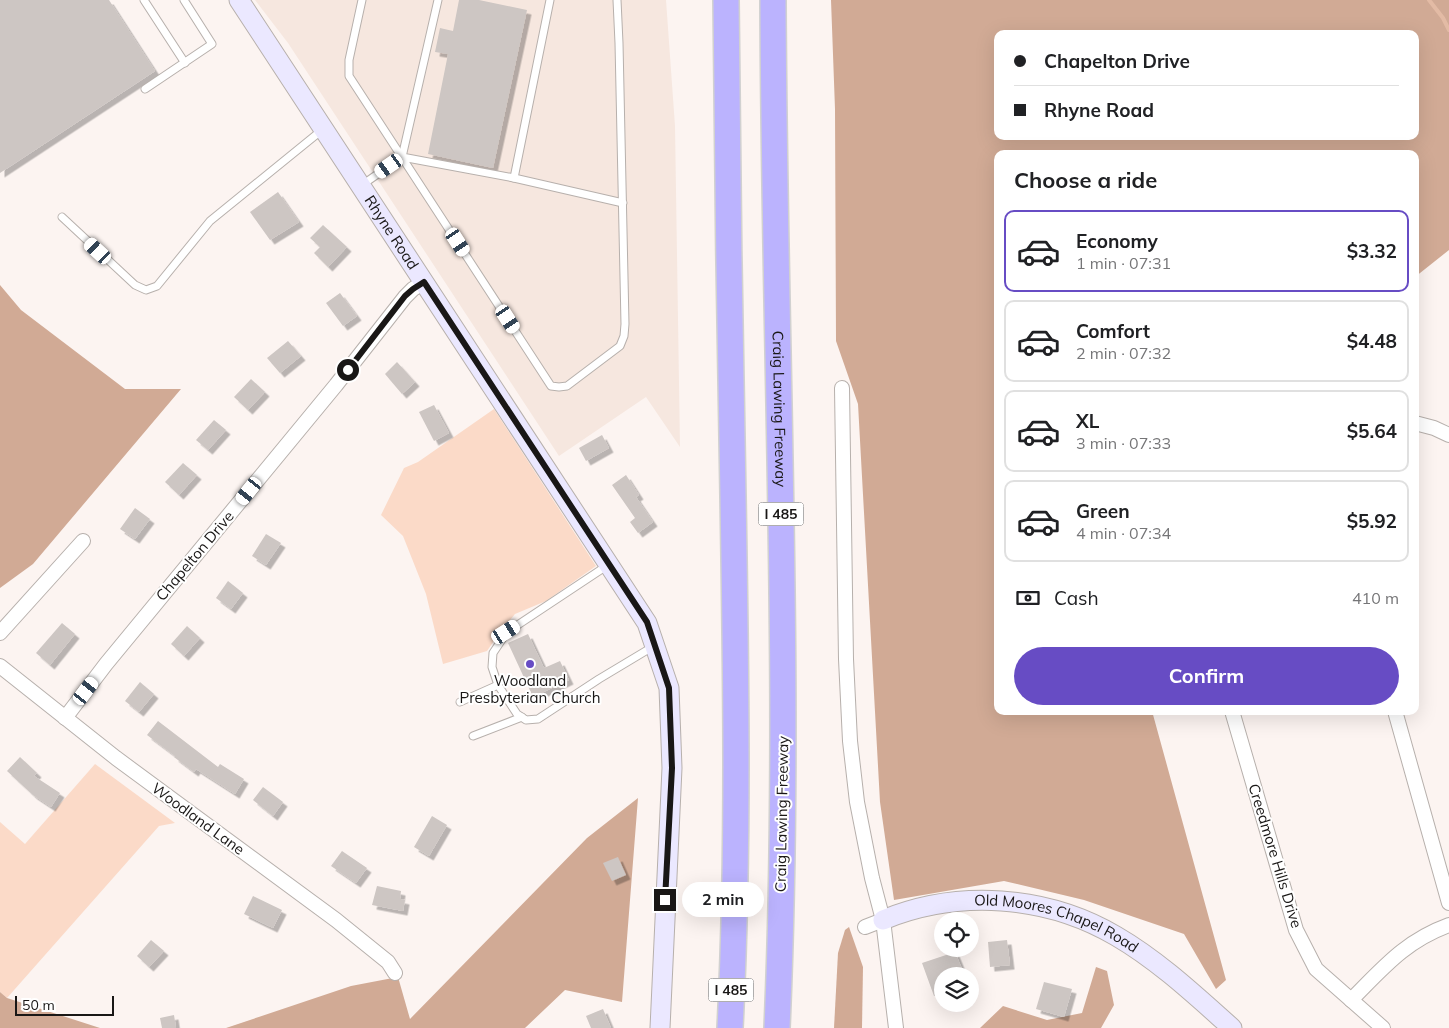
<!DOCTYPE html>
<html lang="en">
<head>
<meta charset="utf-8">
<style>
  body { margin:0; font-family:Mulish,sans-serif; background:#f6f6f6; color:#202124; height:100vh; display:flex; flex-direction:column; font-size:19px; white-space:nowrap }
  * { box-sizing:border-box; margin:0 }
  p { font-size:16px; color:#757577 }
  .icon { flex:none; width:28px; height:28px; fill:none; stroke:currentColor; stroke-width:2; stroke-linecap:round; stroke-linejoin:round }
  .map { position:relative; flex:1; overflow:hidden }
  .panel { position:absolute; left:994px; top:150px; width:425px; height:565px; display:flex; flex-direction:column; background:#fff; border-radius:10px; box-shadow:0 5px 20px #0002 }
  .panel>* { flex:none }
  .banner { position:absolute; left:994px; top:30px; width:425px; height:110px; border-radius:10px; box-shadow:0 5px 20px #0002; display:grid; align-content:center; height:110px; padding:0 20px; background:#fff }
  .buttons { position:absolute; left:934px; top:912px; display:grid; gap:10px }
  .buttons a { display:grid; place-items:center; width:45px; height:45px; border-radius:50%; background:#fff; box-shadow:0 5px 20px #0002; font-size:25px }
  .scale { position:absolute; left:15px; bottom:12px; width:99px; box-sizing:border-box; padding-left:5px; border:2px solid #191716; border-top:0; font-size:14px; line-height:18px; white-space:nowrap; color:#191716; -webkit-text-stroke:4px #fff; paint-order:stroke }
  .end { position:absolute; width:22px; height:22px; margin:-11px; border:6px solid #191716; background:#fff; box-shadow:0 0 0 2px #fff }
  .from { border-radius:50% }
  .bubble { position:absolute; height:35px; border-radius:18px; background:#fff; box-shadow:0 5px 20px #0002; font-size:16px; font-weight:700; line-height:35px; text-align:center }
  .car { position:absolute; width:15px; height:30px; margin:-15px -8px; border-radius:6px; box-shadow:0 0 4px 1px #0007; background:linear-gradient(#fff 24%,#345 0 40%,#fff 0 76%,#345 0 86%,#fff 0) }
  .banner b { display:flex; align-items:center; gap:18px; height:48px; font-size:19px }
  .banner b+b { border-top:1px solid #e0e0e0 }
  .banner i { width:12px; height:12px; background:#202124 }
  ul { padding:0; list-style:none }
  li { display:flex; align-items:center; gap:15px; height:82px; margin:0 10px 8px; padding:0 10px; border:2px solid #e0e0e0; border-radius:10px }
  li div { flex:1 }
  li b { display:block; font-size:19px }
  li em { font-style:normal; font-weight:700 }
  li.on { border-color:#674cc4 }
  li>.icon { width:45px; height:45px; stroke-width:1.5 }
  h2 { padding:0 20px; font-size:22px; line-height:60px }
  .pay { display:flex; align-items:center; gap:12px; height:55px; padding:0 20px; font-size:19px }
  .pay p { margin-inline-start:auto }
  .button { display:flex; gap:10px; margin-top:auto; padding:10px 20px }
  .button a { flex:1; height:58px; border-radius:30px; background:#674cc4; color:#fff; font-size:20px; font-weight:700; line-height:58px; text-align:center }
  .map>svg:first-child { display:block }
  .built { fill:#f6e7df }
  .green { fill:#fbdac8 }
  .forest { fill:#d1aa95; fill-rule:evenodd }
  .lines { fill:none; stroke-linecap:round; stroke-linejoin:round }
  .stream { stroke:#e3bba5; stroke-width:4 }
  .building { fill:#cdc6c3; filter:url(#shadow) }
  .lane-casing { stroke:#b7b0ac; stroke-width:9 }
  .street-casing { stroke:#b7b0ac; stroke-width:16 }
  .secondary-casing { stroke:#b7b0ac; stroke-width:21 }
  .highway-casing { stroke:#d1d1d0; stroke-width:28 }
  .lane { stroke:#fff; stroke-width:7 }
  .street { stroke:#fff; stroke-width:14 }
  .secondary { stroke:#ebe8ff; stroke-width:19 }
  .highway { stroke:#bbb3fe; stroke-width:25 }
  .route { stroke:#191716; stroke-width:6 }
  .poi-dot { fill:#674cc4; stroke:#fff; stroke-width:2 }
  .labels { text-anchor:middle; stroke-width:4; stroke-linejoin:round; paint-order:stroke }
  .shield { fill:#fff; stroke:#5e5d5c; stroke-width:1 }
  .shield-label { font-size:14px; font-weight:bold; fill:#191716 }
  .street-label { font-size:15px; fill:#191716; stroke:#fff }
  .poi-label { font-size:15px; fill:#191716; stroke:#fff }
</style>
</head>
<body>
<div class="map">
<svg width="1449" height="1028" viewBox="0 0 1449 1028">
  <defs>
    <filter id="shadow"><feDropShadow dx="4.5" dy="4.5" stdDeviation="0" flood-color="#0004"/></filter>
  </defs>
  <rect width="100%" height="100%" fill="#fcf4f1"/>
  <polygon class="built" points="255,0 666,0 675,126 680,447 646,397 559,456 288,43"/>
  <g class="green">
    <polygon points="494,409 596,566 546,601 515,614 500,632 487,651 443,664 426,594 403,536 381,515 404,468 418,462"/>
    <polygon points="95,764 175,823 159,826 7,998 0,992 0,822 25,844"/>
  </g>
  <g class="forest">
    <path d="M831,0H1449V250L1415,277V154H998V711H1152L1226,980L1216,989L1184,934L1084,900L1004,881L894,900L880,802L858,404L836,341L835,109ZM998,34H1415V136H998Z"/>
    <polygon points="0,285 21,310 125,389 181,389 33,564 0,588"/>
    <polygon points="638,798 622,1002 565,990 525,1028 226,1028 351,986 398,977 410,1019 587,838"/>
    <polygon points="849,927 863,967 862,1028 834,1028 838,953 845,930"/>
    <polygon points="1096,967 1107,971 1114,1005 1101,1028 980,1028 1003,1006 1047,1020 1082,1013"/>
    <polygon points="0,992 7,998 100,1028 0,1028"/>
  </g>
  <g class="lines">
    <polyline class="stream" points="1429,0 1443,18 1449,30"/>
  </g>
  <g class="building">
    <polygon points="0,0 109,0 155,71 0,173"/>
    <polygon points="459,0 479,0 527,10 493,168 428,154 448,54 435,52 440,28 453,31"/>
    <polygon points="278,192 299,222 270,240 250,212"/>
    <polygon points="323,225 347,247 328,267 314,253 320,247 310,238"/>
    <polygon points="340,293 357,316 343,326 326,303"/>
    <polygon points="288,341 301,356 280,373 267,358"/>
    <polygon points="397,362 415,382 402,394 385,374"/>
    <polygon points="251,379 265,392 248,410 234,397"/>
    <polygon points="434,405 449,433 434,441 419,412"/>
    <polygon points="214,420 226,430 208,450 196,440"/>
    <polygon points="602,435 609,448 586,461 579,448"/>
    <polygon points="183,463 197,475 179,495 165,482"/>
    <polygon points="626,475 639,495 636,497 653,522 638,533 630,522 635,518 612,485"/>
    <polygon points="135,508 150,519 135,539 120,529"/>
    <polygon points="266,534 281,543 266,565 252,556"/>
    <polygon points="228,581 243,593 231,609 216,598"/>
    <polygon points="62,623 75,634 50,665 36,653"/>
    <polygon points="187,626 200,638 184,656 171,644"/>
    <polygon points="528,634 544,668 560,661 569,680 533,697 508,643"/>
    <polygon points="140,682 154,694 139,712 125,701"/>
    <polygon points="158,721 218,767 220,764 244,779 235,794 196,769 194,772 174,757 175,756 147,735"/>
    <polygon points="20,757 37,773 34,776 60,793 51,807 33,795 7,771"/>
    <polygon points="263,787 283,802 273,816 253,800"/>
    <polygon points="432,816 447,825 429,856 414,847"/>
    <polygon points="342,851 367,868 356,883 331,866"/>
    <polygon points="618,857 626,875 612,881 603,863"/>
    <polygon points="377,886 401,891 400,899 405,900 403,911 372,905"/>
    <polygon points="253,896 282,910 273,928 244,914"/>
    <polygon points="151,940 164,951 149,967 137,956"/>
    <polygon points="1007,940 1010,965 990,967 988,942"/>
    <polygon points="955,952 962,969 954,972 955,976 942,976 942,993 934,996 922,963"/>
    <polygon points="1044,982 1072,989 1064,1017 1036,1009"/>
    <polygon points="603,1009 611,1028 591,1028 586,1016"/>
    <polygon points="174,1015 176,1028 162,1028 160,1018"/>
  </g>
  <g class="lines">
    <g class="lane-casing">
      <g id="lane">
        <polyline points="144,0 185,63"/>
        <polyline points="362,0 349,60 349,76 551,386 559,387 567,386 620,346 624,336 625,324 619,43 617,0"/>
        <polyline points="145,89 212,44 184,0"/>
        <polyline points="402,157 514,178 550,0"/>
        <polyline points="514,178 623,203"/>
        <polyline points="362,185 402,157 438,0"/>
        <polyline points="62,217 135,285 146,290 157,286 210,221 322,130"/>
        <polyline points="608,565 507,632 493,653 492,667 498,685 517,714 526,720 538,719 599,679 654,646"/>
        <polyline points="460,702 498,685"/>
        <polyline points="473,736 522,717"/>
      </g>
    </g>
    <g class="street-casing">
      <g id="street">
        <polyline points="842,388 846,659 850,741 857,802 872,878 883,920 896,1028"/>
        <polyline points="1415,423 1434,428 1449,435"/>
        <polyline points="0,633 83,541"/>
        <polyline points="0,666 116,758 336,920 388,962 395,973"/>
        <polyline points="1232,711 1296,930 1316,969 1383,1028"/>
        <polyline points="1395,711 1449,903"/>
        <polyline points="65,718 106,664 336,385 405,297 413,289 424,282"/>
        <polyline points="865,927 883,920"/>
        <path d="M1351,1000C1383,968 1405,941 1449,925"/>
      </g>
    </g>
    <g class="secondary-casing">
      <g id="secondary">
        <path id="s1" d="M239,0L647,623L669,688L672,768L660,1028"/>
        <path id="s2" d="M883,920C958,889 1046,895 1116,936C1159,961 1196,996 1232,1028"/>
      </g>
    </g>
    <g class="highway-casing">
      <g id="highway">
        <path d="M726,0C727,165 730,331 733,496C736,673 739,851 730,1028"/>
        <path id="s3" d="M773,0C774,343 792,685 777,1028"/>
      </g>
    </g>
    <use href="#lane" class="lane"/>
    <use href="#street" class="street"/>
    <use href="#secondary" class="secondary"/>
    <use href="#highway" class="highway"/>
  </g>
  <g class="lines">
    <polyline class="route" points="348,370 405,296 413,289 424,282 647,622 669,688 672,768 665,900"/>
  </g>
  <circle class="poi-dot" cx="530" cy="664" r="5"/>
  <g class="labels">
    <g class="shield">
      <rect x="758.5" y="502.5" width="45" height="23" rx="4"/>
      <rect x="708.5" y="978.5" width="45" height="23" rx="4"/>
    </g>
    <g class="shield-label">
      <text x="781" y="519">I 485</text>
      <text x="731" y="995">I 485</text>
    </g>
    <g class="street-label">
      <text dy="5" stroke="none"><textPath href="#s1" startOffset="278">Rhyne Road</textPath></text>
      <text dy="5" stroke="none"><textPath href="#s3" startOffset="409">Craig Lawing Freeway</textPath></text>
      <text transform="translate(195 556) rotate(-50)" y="5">Chapelton Drive</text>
      <text transform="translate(782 814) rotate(-89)" y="5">Craig Lawing Freeway</text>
      <text transform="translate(198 819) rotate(36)" y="5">Woodland Lane</text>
      <text transform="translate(1275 856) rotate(73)" y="5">Creedmore Hills Drive</text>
      <text dy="5" stroke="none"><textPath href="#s2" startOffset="180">Old Moores Chapel Road</textPath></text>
    </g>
    <g class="poi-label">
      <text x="530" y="686">Woodland<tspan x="530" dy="17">Presbyterian Church</tspan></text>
    </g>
  </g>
</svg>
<div class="buttons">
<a><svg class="icon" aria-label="locate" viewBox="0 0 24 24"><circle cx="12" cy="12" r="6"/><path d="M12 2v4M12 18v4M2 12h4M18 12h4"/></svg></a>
<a><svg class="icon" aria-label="layers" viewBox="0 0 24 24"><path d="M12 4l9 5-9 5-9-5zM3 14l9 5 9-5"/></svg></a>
</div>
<div class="scale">50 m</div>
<i class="end from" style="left:348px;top:370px"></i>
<i class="end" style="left:665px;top:900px"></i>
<div class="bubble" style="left:682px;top:882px;width:82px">2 min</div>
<i class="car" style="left:389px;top:166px;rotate:235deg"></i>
<i class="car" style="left:458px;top:242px;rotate:147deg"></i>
<i class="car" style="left:98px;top:251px;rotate:313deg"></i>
<i class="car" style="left:508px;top:319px;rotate:147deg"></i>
<i class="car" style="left:249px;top:491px;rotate:219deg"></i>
<i class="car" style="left:506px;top:632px;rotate:58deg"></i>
<i class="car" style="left:86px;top:691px;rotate:37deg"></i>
<div class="banner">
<b><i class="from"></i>Chapelton Drive</b>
<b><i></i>Rhyne Road</b>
</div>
<section class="panel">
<h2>Choose a ride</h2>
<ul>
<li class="on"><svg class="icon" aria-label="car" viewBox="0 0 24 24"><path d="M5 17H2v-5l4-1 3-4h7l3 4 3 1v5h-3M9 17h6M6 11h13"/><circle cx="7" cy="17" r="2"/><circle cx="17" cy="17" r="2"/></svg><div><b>Economy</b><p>1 min · 07:31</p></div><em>$3.32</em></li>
<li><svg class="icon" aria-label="car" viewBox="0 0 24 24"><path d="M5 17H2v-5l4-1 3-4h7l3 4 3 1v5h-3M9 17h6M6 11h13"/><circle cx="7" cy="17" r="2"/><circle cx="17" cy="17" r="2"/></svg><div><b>Comfort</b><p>2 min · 07:32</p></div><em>$4.48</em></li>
<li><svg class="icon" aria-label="car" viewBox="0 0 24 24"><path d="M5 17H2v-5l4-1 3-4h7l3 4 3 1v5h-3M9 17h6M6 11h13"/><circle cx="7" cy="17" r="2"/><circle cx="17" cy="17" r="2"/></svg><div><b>XL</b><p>3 min · 07:33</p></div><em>$5.64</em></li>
<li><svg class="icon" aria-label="car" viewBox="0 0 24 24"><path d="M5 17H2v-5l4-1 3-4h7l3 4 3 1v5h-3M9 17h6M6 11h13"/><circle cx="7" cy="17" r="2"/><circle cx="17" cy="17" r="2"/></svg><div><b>Green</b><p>4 min · 07:34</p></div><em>$5.92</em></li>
</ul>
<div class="pay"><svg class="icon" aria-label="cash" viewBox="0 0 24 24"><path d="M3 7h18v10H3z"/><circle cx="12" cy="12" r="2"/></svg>Cash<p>410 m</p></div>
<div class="button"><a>Confirm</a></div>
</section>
</div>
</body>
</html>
